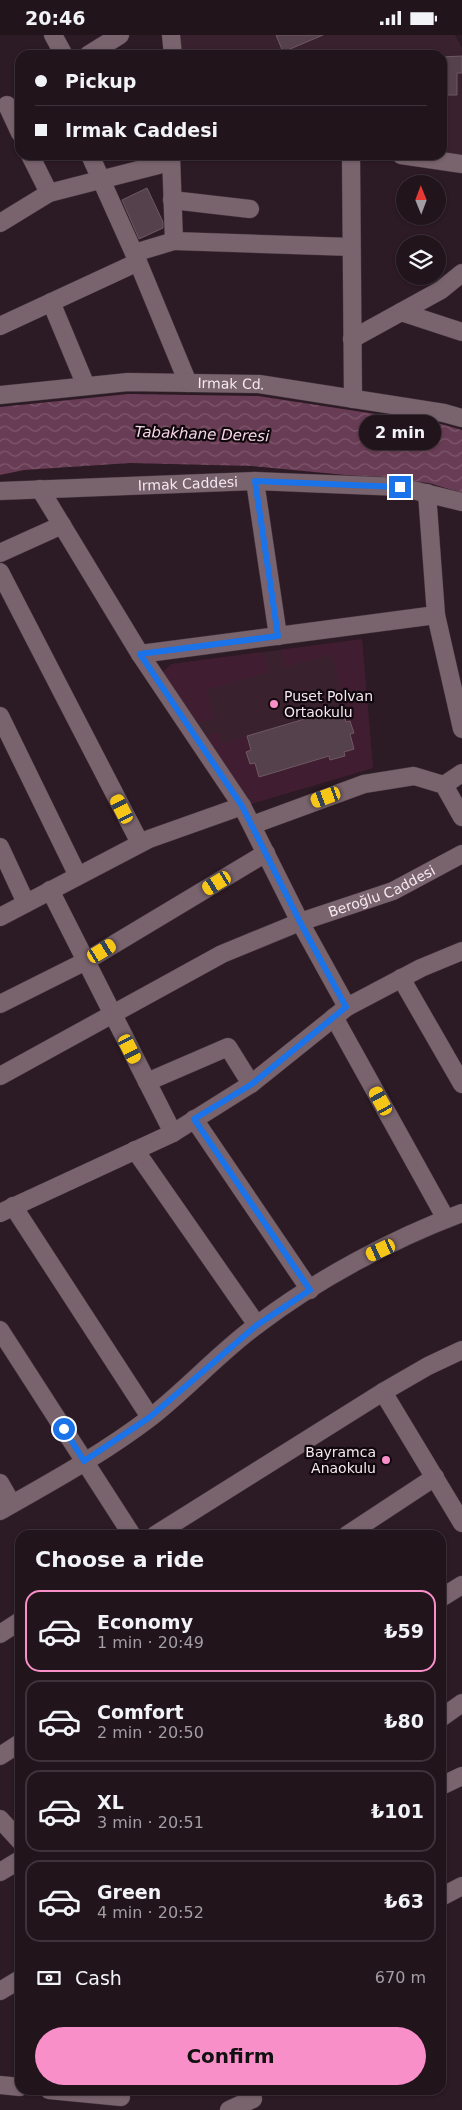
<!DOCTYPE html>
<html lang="en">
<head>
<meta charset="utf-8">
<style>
  body { margin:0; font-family:"DejaVu Sans",sans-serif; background:#291d24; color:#f1f3f6; height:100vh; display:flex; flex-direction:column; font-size:19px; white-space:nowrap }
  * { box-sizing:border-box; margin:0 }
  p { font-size:16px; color:#a29ea3 }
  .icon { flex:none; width:28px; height:28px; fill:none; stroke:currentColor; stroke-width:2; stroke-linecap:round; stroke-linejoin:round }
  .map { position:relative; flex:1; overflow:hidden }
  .sheet { position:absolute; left:15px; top:1495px; width:431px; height:565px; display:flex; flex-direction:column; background:#21141b; border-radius:15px; box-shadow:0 1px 4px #0004,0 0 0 1px #3e333a }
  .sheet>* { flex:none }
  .top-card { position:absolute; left:15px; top:15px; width:432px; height:110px; border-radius:15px; box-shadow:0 1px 4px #0004,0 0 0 1px #3e333a; display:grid; align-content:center; height:110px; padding:0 20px; background:#21141b }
  .needle { width:32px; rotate:359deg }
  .fabs { position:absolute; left:396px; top:140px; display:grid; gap:10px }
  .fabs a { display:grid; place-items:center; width:50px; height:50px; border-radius:50%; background:#21141b; box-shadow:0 1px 4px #0004,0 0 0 1px #3e333a; font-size:25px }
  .end { position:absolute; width:22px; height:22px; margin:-11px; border:6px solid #1a73e8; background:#fff; box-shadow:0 0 0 2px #fff }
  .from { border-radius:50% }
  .bubble { position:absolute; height:35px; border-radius:18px; background:#21141b; box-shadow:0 1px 4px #0004,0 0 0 1px #3e333a; font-size:16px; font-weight:700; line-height:35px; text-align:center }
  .car { position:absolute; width:15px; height:30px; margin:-15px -8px; border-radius:6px; box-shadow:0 0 4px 1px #0007; background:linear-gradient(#f5c518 24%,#345 0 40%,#f5c518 0 76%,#345 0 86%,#f5c518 0) }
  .top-card b { display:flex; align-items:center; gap:18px; height:48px; font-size:19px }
  .top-card b+b { border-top:1px solid #3e333a }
  .top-card i { width:12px; height:12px; background:#f1f3f6 }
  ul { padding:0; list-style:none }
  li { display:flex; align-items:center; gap:15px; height:82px; margin:0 10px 8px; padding:0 10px; border:2px solid #3e333a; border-radius:15px }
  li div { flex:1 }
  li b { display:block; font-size:19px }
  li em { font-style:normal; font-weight:700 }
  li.current { border-color:#f98fc9 }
  li>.icon { width:45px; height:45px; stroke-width:1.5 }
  h2 { padding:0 20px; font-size:22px; line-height:60px }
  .pay { display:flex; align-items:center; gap:12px; height:55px; padding:0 20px; font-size:19px }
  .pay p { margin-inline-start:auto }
  .action { display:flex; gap:10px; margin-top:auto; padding:10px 20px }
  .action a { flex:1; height:58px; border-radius:30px; background:#f98fc9; color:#111; font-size:20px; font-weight:700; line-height:58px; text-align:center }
  .status { display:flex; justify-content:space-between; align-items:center; height:35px; padding:0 25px; background:#21141b; direction:ltr }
  .status svg { height:14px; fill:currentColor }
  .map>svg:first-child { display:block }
  .built { fill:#39212e }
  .green { fill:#411d31 }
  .water { fill:url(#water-waves) }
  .building { fill:#55414b; stroke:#6e5963 }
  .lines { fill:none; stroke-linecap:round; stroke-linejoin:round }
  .minor-casing { stroke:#46373f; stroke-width:19 }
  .minor { stroke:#79636d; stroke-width:18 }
  .route { stroke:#1a73e8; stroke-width:6 }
  .poi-dot { fill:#f98fc9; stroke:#10080c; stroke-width:2 }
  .labels { text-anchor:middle; stroke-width:4.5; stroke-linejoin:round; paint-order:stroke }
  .street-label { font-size:14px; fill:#f5e8ef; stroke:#10080c }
  .poi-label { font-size:14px; fill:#f5e8ef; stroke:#10080c; text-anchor:start }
  .water-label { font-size:15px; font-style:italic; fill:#f7d7e7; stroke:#10080c }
</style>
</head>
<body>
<div class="status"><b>20:46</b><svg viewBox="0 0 49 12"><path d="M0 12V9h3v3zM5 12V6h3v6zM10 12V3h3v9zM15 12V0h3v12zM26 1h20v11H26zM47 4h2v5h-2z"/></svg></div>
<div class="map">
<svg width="462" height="2075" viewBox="0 0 462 2075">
  <defs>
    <pattern id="water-waves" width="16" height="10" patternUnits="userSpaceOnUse" patternTransform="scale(1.25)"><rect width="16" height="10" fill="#683c54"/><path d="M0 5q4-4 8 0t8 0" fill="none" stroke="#7e586d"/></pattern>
  </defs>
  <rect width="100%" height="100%" fill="#2c1a24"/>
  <g class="built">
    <polygon points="179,0 455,0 462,13 462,123 443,120 442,20 181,20"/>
    <polygon points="362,604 373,733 251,769 167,649 163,637 171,629"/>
  </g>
  <g class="green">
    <polygon points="362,604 373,733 251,769 204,702 218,697 222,709 247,701 251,715 247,717 255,728 259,742 329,721 330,725 345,721 344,717 354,714 350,699 354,698 350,686 346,687 342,673 346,672 331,619 285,632 280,615"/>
    <polygon points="264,617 270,637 206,655 214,683 195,689 167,649 163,637 171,629"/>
  </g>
  <polygon class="water" points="128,359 258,361 441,389 462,395 462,458 429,448 252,431 130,428 24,435 0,440 0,372"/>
  <g class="building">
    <polygon points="276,0 323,0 283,17"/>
    <polygon points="462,21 462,38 457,38 457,60 442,60 442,22"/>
    <polygon points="147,153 163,187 163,193 139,204 122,165"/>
    <polygon points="342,673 346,687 350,686 354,698 350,699 354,714 344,717 345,721 330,725 329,721 259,742 255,728 250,729 246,717 251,715 247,701"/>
  </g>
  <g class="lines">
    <g class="minor-casing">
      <g id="minor">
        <polyline points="53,0 64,20"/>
        <polyline points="171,0 173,20"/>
        <polyline points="88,20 120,0"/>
        <polyline points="7,70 20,98"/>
        <polyline points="30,120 49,158"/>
        <polyline points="90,120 138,227 188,348"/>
        <polyline points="351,120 353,364"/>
        <polyline points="401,120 462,129"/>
        <polyline points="172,165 250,174"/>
        <polyline points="0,188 49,158 170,127"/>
        <polyline points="174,206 351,212"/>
        <polyline points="134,218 174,206 171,120"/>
        <polyline points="51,267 86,351"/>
        <polyline points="401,277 462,297"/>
        <polyline points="0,291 138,227"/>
        <polyline points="352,304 441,255 462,238"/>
        <path id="s1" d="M0,360L128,347L259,349L444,378L462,383"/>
        <polyline points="255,446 278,601"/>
        <polyline points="40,454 140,619 242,771 300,887 347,972"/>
        <path id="s2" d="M0,456L255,446L400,452L462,467"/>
        <polyline points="427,458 436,580 462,694"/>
        <polyline points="0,518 62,490"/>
        <polyline points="0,537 140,808"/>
        <polyline points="140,619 436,580"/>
        <polyline points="0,681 78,841"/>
        <polyline points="444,750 462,738"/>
        <polyline points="252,790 364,749 414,741 444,750 462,782"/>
        <polyline points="0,812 26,868"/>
        <polyline points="50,855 173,1098"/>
        <polyline points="0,882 149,804 242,771"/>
        <polyline points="401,943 462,1049"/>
        <polyline points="0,969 86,926 266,818"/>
        <polyline points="334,982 446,1184"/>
        <path id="s3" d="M0,1041L222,919L300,887L393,856L462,819"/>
        <polyline points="147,1047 228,1012 251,1049"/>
        <polyline points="194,1084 310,1255"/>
        <polyline points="135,1115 257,1290"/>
        <polyline points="13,1171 150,1382"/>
        <polyline points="0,1178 173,1098 251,1049 347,972 421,933 462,916"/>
        <polyline points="0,1295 132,1500"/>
        <polyline points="383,1357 462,1488"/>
        <polyline points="0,1448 12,1469"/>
        <path d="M0,1476C51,1447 104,1418 151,1382C188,1353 219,1318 257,1290C316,1245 392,1204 462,1178"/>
        <polyline points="155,1500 383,1357 428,1331 462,1315"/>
        <polyline points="347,1500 435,1442"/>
        <polyline points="441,1563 462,1550"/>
        <polyline points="0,1599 20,1586"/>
        <polyline points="441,1683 462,1668"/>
        <polyline points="0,1721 20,1708"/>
        <polyline points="441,1751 462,1741"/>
        <polyline points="0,1784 20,1806"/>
        <polyline points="0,1837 20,1825"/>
        <polyline points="441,1862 462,1851"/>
        <polyline points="0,1956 20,1944"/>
        <polyline points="0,2050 20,2052"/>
        <polyline points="49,2055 121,2062"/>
        <polyline points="229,2075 253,2064"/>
      </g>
    </g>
    <use href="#minor" class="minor"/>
  </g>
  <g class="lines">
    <polyline class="route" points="64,1394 84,1426 150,1382 257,1290 310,1255 194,1084 252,1049 346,972 300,887 242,771 140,619 278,601 255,446 400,452"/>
  </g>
  <g class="poi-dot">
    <circle cx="274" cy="669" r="5"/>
    <circle cx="386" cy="1425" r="5"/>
  </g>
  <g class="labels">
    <g class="street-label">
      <text dy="5" stroke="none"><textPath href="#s1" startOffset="232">Irmak Cd.</textPath></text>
      <text dy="5" stroke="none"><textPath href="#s2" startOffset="188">Irmak Caddesi</textPath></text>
      <text dy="5" stroke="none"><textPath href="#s3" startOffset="425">Beroğlu Caddesi</textPath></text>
    </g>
    <g class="poi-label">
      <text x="284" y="666">Puset Polvan<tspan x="284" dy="16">Ortaokulu</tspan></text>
      <text x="376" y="1422" text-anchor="end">Bayramca<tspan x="376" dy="16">Anaokulu</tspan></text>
    </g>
    <g class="water-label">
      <text transform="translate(202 399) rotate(2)" y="5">Tabakhane Deresi</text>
    </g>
  </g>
</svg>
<div class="fabs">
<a><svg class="needle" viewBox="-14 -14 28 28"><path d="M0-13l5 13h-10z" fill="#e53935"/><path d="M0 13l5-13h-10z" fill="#a29ea3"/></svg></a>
<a><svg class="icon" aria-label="layers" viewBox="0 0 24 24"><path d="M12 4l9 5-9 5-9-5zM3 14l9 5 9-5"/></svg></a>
</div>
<i class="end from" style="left:64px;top:1394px"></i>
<i class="end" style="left:400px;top:452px"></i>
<div class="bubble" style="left:359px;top:380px;width:82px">2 min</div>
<i class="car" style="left:326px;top:762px;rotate:250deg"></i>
<i class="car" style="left:122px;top:774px;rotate:333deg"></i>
<i class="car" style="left:217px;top:848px;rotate:239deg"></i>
<i class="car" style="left:102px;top:916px;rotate:59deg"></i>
<i class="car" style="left:130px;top:1014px;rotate:153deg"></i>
<i class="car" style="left:381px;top:1066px;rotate:331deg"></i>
<i class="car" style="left:381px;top:1215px;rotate:245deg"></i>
<div class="top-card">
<b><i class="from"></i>Pickup</b>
<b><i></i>Irmak Caddesi</b>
</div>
<section class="sheet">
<h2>Choose a ride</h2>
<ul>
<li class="current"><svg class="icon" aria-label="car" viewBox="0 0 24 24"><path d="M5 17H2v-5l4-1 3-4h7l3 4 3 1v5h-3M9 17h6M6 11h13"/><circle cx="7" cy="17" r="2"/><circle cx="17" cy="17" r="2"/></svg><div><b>Economy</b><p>1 min · 20:49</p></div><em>₺59</em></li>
<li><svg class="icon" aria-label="car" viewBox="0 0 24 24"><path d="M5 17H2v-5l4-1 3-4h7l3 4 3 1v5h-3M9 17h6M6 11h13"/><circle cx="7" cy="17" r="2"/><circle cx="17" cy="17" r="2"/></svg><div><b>Comfort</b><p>2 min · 20:50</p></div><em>₺80</em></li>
<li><svg class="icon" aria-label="car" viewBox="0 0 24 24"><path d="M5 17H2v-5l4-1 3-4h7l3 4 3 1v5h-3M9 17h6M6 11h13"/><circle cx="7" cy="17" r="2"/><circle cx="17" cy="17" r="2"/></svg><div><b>XL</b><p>3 min · 20:51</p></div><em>₺101</em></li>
<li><svg class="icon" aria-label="car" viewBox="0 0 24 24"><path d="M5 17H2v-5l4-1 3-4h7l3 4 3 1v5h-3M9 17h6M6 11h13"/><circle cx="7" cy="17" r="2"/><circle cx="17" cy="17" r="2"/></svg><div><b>Green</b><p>4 min · 20:52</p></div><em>₺63</em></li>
</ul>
<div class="pay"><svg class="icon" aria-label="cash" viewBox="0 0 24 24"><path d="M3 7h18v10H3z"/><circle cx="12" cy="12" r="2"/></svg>Cash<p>670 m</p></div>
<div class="action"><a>Confirm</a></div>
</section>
</div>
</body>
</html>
